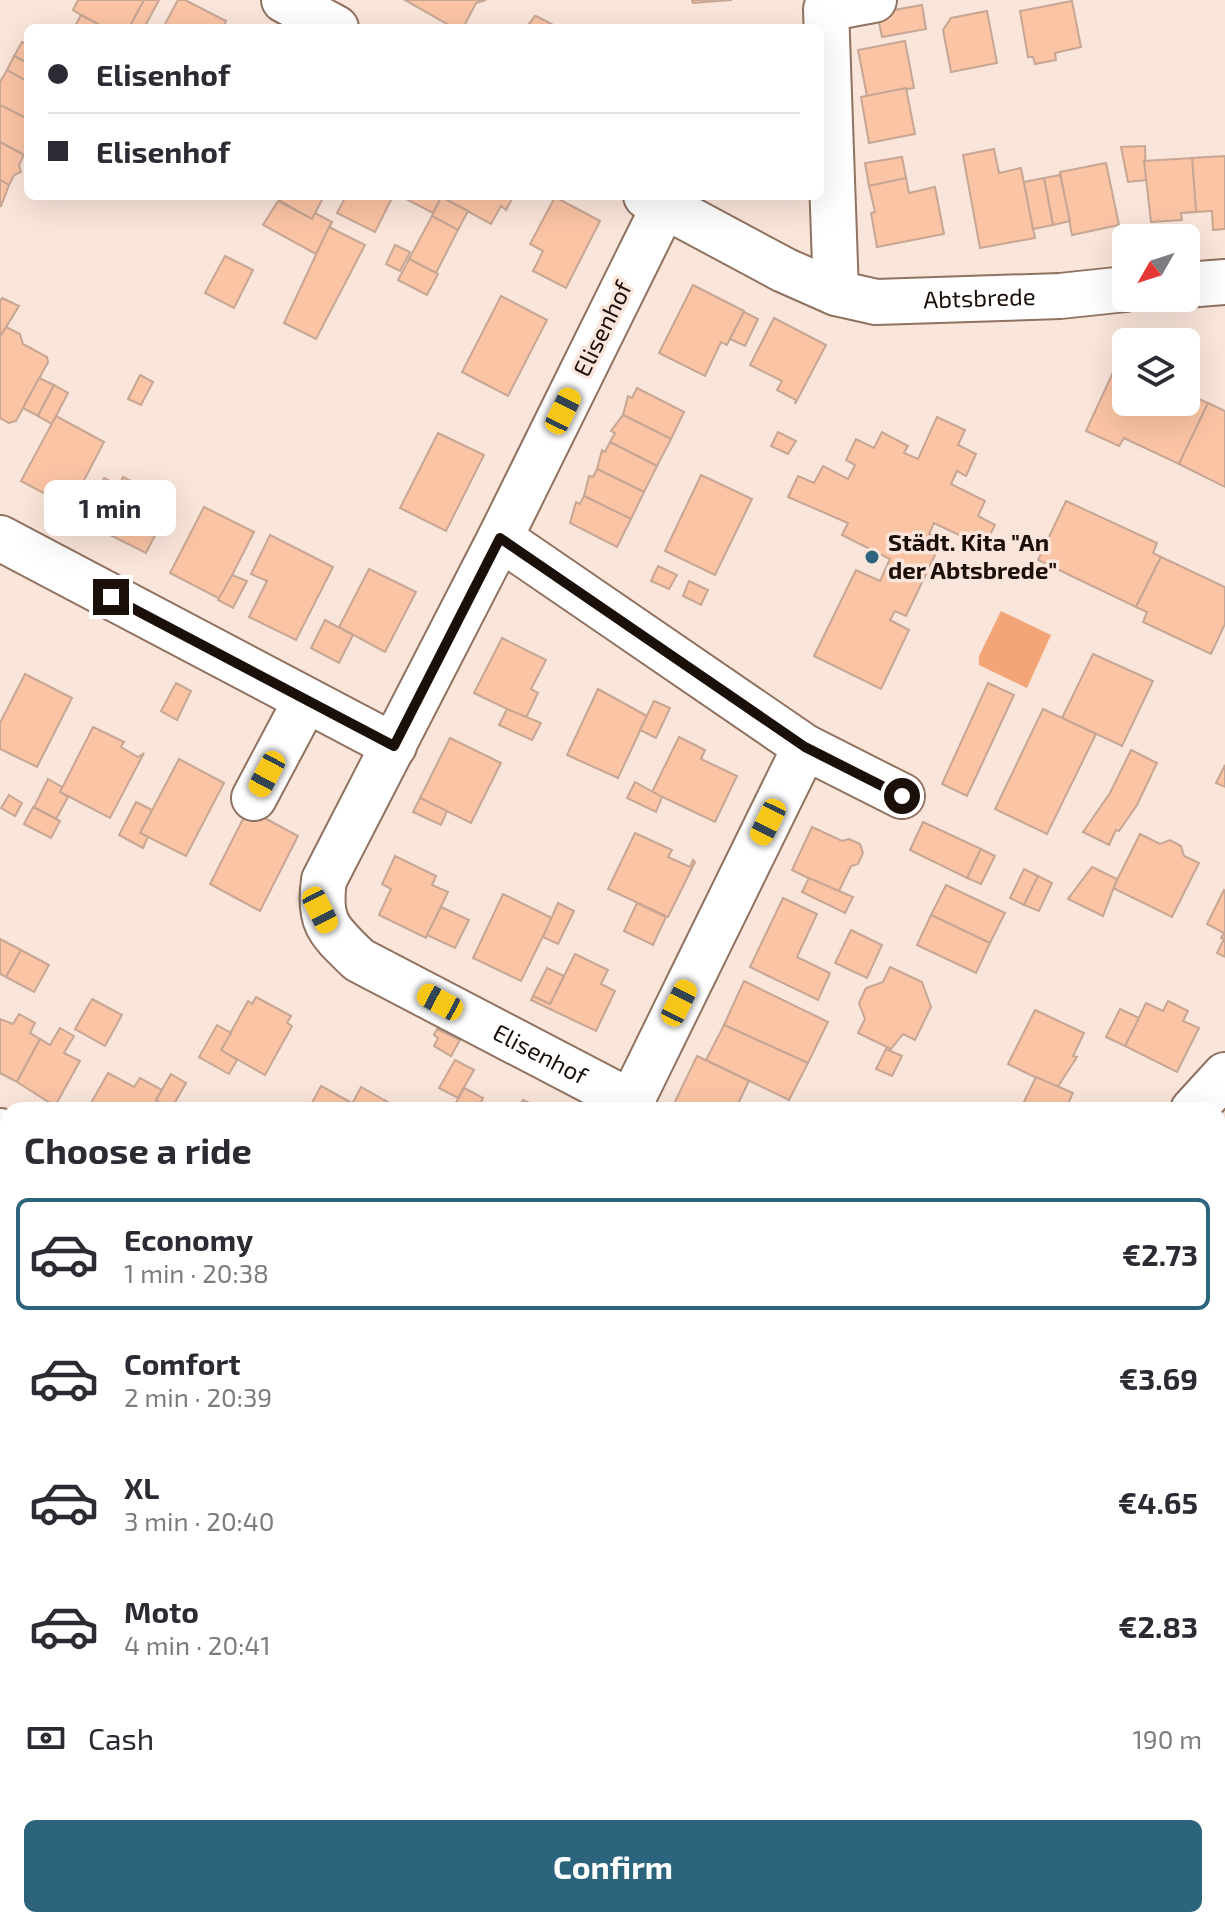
<!DOCTYPE html>
<html lang="en">
<head>
<meta charset="utf-8">
<style>
  body { margin:0; font-family:"Exo 2",sans-serif; background:#f2f2f3; color:#2b2b33; height:100vh; display:flex; flex-direction:column; font-size:30px; white-space:nowrap }
  * { box-sizing:border-box; margin:0 }
  p { font-size:26px; color:#7c7c81 }
  .icon { flex:none; width:44px; height:44px; fill:none; stroke:currentColor; stroke-width:2; stroke-linecap:round; stroke-linejoin:round }
  .map { position:relative; flex:1; overflow:hidden }
  .sheet { position:absolute; left:0px; top:1102px; width:1226px; height:826px; display:flex; flex-direction:column; background:#fff; border-radius:24px 24px 0 0; box-shadow:0 8px 32px #0002 }
  .sheet>* { flex:none }
  .top-card { position:absolute; left:24px; top:24px; width:800px; height:176px; border-radius:12px; box-shadow:0 8px 32px #0002; display:grid; align-content:center; height:176px; padding:0 24px; background:#fff }
  .needle { width:52px; rotate:231deg }
  .tools { position:absolute; left:1112px; top:224px; display:grid; gap:16px }
  .tools a { display:grid; place-items:center; width:88px; height:88px; border-radius:12px; background:#fff; box-shadow:0 8px 32px #0002; font-size:40px }
  .end { position:absolute; width:36px; height:36px; margin:-18px; border:10px solid #1b0f09; background:#fff; box-shadow:0 0 0 4px #fff }
  .from { border-radius:50% }
  .bubble { position:absolute; height:56px; border-radius:12px; background:#fff; box-shadow:0 8px 32px #0002; font-size:26px; font-weight:700; line-height:56px; text-align:center }
  .car { position:absolute; width:24px; height:48px; margin:-24px -12px; border-radius:10px; box-shadow:0 0 6px 2px #0007; background:linear-gradient(#f5c518 24%,#345 0 40%,#f5c518 0 76%,#345 0 86%,#f5c518 0) }
  .top-card b { display:flex; align-items:center; gap:28px; height:76px; font-size:30px }
  .top-card b+b { border-top:2px solid #e1e1e2 }
  .top-card i { width:20px; height:20px; background:#2b2b33 }
  ul { padding:0; list-style:none }
  li { display:flex; align-items:center; gap:24px; height:112px; margin:0 16px 12px; padding:0 8px; border:4px solid transparent; border-radius:12px }
  li div { flex:1 }
  li b { display:block; font-size:30px }
  li em { font-style:normal; font-weight:700 }
  li.active { border-color:#2c647e }
  li>.icon { width:72px; height:72px; stroke-width:1.5 }
  h2 { padding:0 24px; font-size:36px; line-height:96px }
  .pay { display:flex; align-items:center; gap:20px; height:88px; padding:0 24px; font-size:30px }
  .pay p { margin-inline-start:auto }
  .cta { display:flex; gap:16px; margin-top:auto; padding:16px 24px }
  .cta a { flex:1; height:92px; border-radius:12px; background:#2c647e; color:#fff; font-size:32px; font-weight:700; line-height:92px; text-align:center }
  .map>svg:first-child { display:block }
  .green { fill:#f3a577 }
  .building { fill:#fbc4a5; stroke:#c7a694; stroke-width:2 }
  .lines { fill:none; stroke-linecap:round; stroke-linejoin:round }
  .minor-casing { stroke:#907260; stroke-width:48 }
  .minor { stroke:#fff; stroke-width:44 }
  .route { stroke:#1b0f09; stroke-width:10 }
  .poi-dot { fill:#2c647e; stroke:#fae5da; stroke-width:3 }
  .labels { text-anchor:middle; stroke-width:7; stroke-linejoin:round; paint-order:stroke }
  .street-label { font-size:24px; fill:#1b0f09; stroke:#fae5da }
  .poi-label { font-size:24px; font-weight:bold; fill:#1b0f09; stroke:#fae5da; text-anchor:start }
</style>
</head>
<body>
<div class="map">
<svg width="1225" height="1927" viewBox="0 0 1225 1927">
  <rect width="100%" height="100%" fill="#fae5da"/>
  <g class="green">
    <polygon points="1001,611 1051,635 1027,688 979,665 979,656"/>
    <polygon points="1218,1149 1225,1149 1225,1229 1218,1237"/>
    <polygon points="683,1920 840,1920 837,1927 689,1927"/>
  </g>
  <g class="building">
    <polygon points="78,0 144,0 129,28 105,28 81,15 73,10"/>
    <polygon points="144,0 159,0 144,28 129,28"/>
    <polygon points="178,0 185,0 226,21 223,28 163,28"/>
    <polygon points="405,0 486,0 476,3 463,28 454,28"/>
    <polygon points="692,0 732,0 693,3"/>
    <polygon points="1072,1 1081,47 1055,53 1056,60 1035,64 1033,57 1028,57 1020,11"/>
    <polygon points="922,5 926,29 882,37 877,13"/>
    <polygon points="987,11 997,63 951,72 943,30 951,18"/>
    <polygon points="81,15 105,28 74,28"/>
    <polygon points="535,16 538,17 559,28 526,28"/>
    <polygon points="905,41 914,88 867,96 858,50"/>
    <polygon points="22,42 28,45 28,63 14,56"/>
    <polygon points="14,56 28,63 28,82 7,70"/>
    <polygon points="7,70 28,82 28,119 0,105 0,82"/>
    <polygon points="906,88 915,134 869,143 861,97"/>
    <polygon points="0,105 28,119 28,157 0,142"/>
    <polygon points="0,142 24,155 19,165 21,172 14,175 9,185 0,180"/>
    <polygon points="1145,146 1146,180 1128,182 1121,147"/>
    <polygon points="994,149 999,173 1021,168 1035,238 980,248 963,155"/>
    <polygon points="1225,156 1225,229 1213,230 1212,211 1196,212 1192,158"/>
    <polygon points="902,157 906,178 869,186 865,163"/>
    <polygon points="1192,158 1196,212 1181,213 1182,220 1151,222 1144,161"/>
    <polygon points="1106,163 1119,225 1072,235 1060,172"/>
    <polygon points="1060,175 1070,221 1053,225 1044,178"/>
    <polygon points="906,178 909,193 935,187 944,234 877,247 871,213 875,212 869,186"/>
    <polygon points="1044,178 1053,225 1033,229 1024,182"/>
    <polygon points="0,180 9,185 1,206 0,206"/>
    <polygon points="272,196 324,196 312,219"/>
    <polygon points="346,196 384,196 391,200 375,232 337,213"/>
    <polygon points="407,196 440,196 441,197 433,213 408,200"/>
    <polygon points="440,196 506,196 512,199 506,210 501,206 491,224"/>
    <polygon points="441,197 468,211 458,230 432,216"/>
    <polygon points="555,197 600,221 566,288 533,271 543,251 530,244"/>
    <polygon points="278,201 312,219 315,213 332,222 316,254 263,225"/>
    <polygon points="432,216 458,230 436,273 409,259"/>
    <polygon points="329,227 365,245 316,339 284,323"/>
    <polygon points="395,245 410,252 400,271 386,264"/>
    <polygon points="225,256 253,270 234,308 205,293"/>
    <polygon points="409,259 438,274 427,295 398,280"/>
    <polygon points="693,285 744,311 727,345 721,342 705,376 659,353"/>
    <polygon points="501,296 547,320 508,396 462,372"/>
    <polygon points="2,298 19,306 0,337 0,301"/>
    <polygon points="744,312 758,319 745,346 730,339"/>
    <polygon points="774,318 826,345 795,404 796,400 777,390 782,381 750,365"/>
    <polygon points="6,327 20,334 23,344 47,357 48,362 16,421 9,423 0,418 0,337"/>
    <polygon points="1114,370 1126,375 1126,402 1186,402 1186,393 1208,403 1179,464 1124,438 1119,446 1086,431"/>
    <polygon points="140,375 153,382 141,405 128,399"/>
    <polygon points="39,378 54,385 38,416 23,408"/>
    <polygon points="54,385 68,393 52,424 38,416"/>
    <polygon points="637,388 684,412 671,439 623,415 628,396 632,398"/>
    <polygon points="1208,403 1225,411 1225,487 1179,464"/>
    <polygon points="623,415 671,439 657,466 610,442 615,433 611,431"/>
    <polygon points="56,416 104,442 70,507 21,481"/>
    <polygon points="937,417 965,430 958,445 976,454 966,476 957,471 951,484 985,501 978,516 995,525 984,547 934,523 929,534 942,540 927,572 906,616 895,611 890,620 909,630 881,689 814,656 856,570 880,581 890,559 842,535 848,523 788,497 798,476 814,483 823,466 848,479 855,465 846,460 856,439 874,448 882,432 908,446 904,453 918,459"/>
    <polygon points="778,432 796,441 788,454 771,446"/>
    <polygon points="438,433 484,455 446,531 400,508"/>
    <polygon points="610,442 657,466 644,492 597,469 602,450 605,452"/>
    <polygon points="597,469 644,492 631,519 584,496 589,476 593,477"/>
    <polygon points="701,475 752,499 715,575 665,551"/>
    <polygon points="123,477 172,502 146,553 98,529"/>
    <polygon points="104,478 119,486 100,522 85,514"/>
    <polygon points="82,483 97,490 81,522 65,514"/>
    <polygon points="584,496 631,519 617,547 570,523 576,502 580,504"/>
    <polygon points="1066,501 1157,543 1153,553 1161,557 1136,607 1038,560"/>
    <polygon points="204,507 254,532 220,599 170,573"/>
    <polygon points="270,535 333,567 296,640 249,617 267,581 251,574"/>
    <polygon points="1161,557 1225,587 1225,624 1211,654 1143,622 1147,612 1136,607"/>
    <polygon points="658,566 677,575 669,589 651,581"/>
    <polygon points="369,569 416,592 385,652 339,627"/>
    <polygon points="232,575 247,581 233,608 218,600"/>
    <polygon points="689,581 708,590 701,605 683,596"/>
    <polygon points="325,620 353,635 339,663 311,648"/>
    <polygon points="502,638 546,660 531,689 538,693 526,718 474,693"/>
    <polygon points="1093,654 1153,681 1122,746 1062,718"/>
    <polygon points="25,674 72,698 37,767 0,749 0,723"/>
    <polygon points="176,683 191,691 177,720 161,711"/>
    <polygon points="988,683 1014,695 967,796 942,784"/>
    <polygon points="598,689 647,716 618,778 567,755"/>
    <polygon points="654,701 670,708 656,738 640,730"/>
    <polygon points="507,709 541,723 532,740 499,725"/>
    <polygon points="1043,709 1096,734 1047,834 995,809"/>
    <polygon points="93,727 124,742 121,747 138,757 144,753 110,818 60,792"/>
    <polygon points="679,737 705,750 701,759 737,776 715,822 652,792"/>
    <polygon points="450,738 501,763 471,823 420,798"/>
    <polygon points="1131,750 1157,763 1137,805 1119,831 1116,830 1109,845 1083,832 1110,793"/>
    <polygon points="179,759 224,783 186,856 140,833"/>
    <polygon points="1225,765 1225,787 1216,783"/>
    <polygon points="48,779 62,787 60,792 68,797 56,819 34,807"/>
    <polygon points="635,782 662,797 656,812 627,798"/>
    <polygon points="9,795 22,803 15,816 1,808"/>
    <polygon points="420,798 447,811 441,825 413,812"/>
    <polygon points="136,802 152,810 140,833 148,837 143,848 119,835"/>
    <polygon points="33,807 60,821 51,838 24,824"/>
    <polygon points="248,809 298,836 260,911 210,884"/>
    <polygon points="923,822 981,849 967,878 910,850"/>
    <polygon points="812,827 842,841 849,839 860,844 863,853 858,864 851,866 838,893 792,870"/>
    <polygon points="635,833 672,850 668,857 690,867 693,860 695,862 668,917 608,889"/>
    <polygon points="1140,834 1160,844 1170,840 1181,846 1184,856 1199,863 1172,917 1113,888"/>
    <polygon points="981,849 995,856 981,884 967,878"/>
    <polygon points="395,856 436,876 432,885 448,892 426,938 379,915 391,889 382,884"/>
    <polygon points="1092,867 1117,879 1103,916 1068,899"/>
    <polygon points="1024,869 1038,876 1024,905 1010,898"/>
    <polygon points="1038,876 1052,883 1039,911 1024,905"/>
    <polygon points="809,878 853,897 845,913 802,892"/>
    <polygon points="946,885 1005,913 990,943 931,915"/>
    <polygon points="1224,890 1225,891 1225,939 1221,938 1224,933 1207,924"/>
    <polygon points="503,894 552,918 521,981 473,958"/>
    <polygon points="783,898 817,914 797,957 830,973 818,1000 750,967"/>
    <polygon points="558,903 574,911 558,944 543,937"/>
    <polygon points="637,903 666,917 653,945 624,931"/>
    <polygon points="441,907 469,920 455,948 427,935"/>
    <polygon points="931,915 990,943 976,973 917,945"/>
    <polygon points="851,930 882,945 867,978 835,963"/>
    <polygon points="0,939 21,950 6,977 0,974"/>
    <polygon points="1224,939 1225,940 1225,957 1217,953"/>
    <polygon points="21,950 49,965 34,992 6,977"/>
    <polygon points="575,954 608,970 601,984 615,991 596,1031 531,1000 533,996 550,1004"/>
    <polygon points="890,967 922,982 931,1007 915,1040 903,1034 891,1049 858,1033 865,1019 859,1003 866,988 883,982"/>
    <polygon points="547,968 564,976 550,1004 533,996"/>
    <polygon points="744,981 828,1022 808,1063 724,1025"/>
    <polygon points="256,997 291,1016 287,1023 292,1026 265,1075 221,1050 248,1001 252,1004"/>
    <polygon points="92,999 122,1015 105,1046 75,1029"/>
    <polygon points="1168,1001 1188,1011 1183,1021 1199,1028 1177,1072 1125,1046 1146,1003 1163,1011"/>
    <polygon points="1120,1009 1139,1018 1125,1046 1106,1037"/>
    <polygon points="1035,1010 1084,1033 1073,1056 1077,1057 1057,1088 1008,1064"/>
    <polygon points="19,1014 35,1023 30,1033 40,1039 17,1082 0,1073 0,1019 13,1024"/>
    <polygon points="217,1025 231,1033 221,1050 237,1060 229,1074 199,1057"/>
    <polygon points="724,1025 808,1063 789,1100 706,1060"/>
    <polygon points="60,1028 74,1036 64,1053 80,1061 55,1106 17,1082 40,1039 50,1045"/>
    <polygon points="437,1029 460,1040 451,1056 434,1046 438,1038 434,1035"/>
    <polygon points="886,1049 902,1056 892,1076 876,1069"/>
    <polygon points="697,1056 749,1081 735,1110 671,1110"/>
    <polygon points="455,1060 474,1070 458,1098 439,1088"/>
    <polygon points="108,1073 134,1087 140,1078 162,1090 153,1110 87,1110"/>
    <polygon points="171,1074 186,1083 171,1109 156,1100"/>
    <polygon points="1036,1077 1073,1093 1065,1110 1020,1110"/>
    <polygon points="321,1086 352,1103 349,1110 308,1110"/>
    <polygon points="361,1087 402,1110 349,1110"/>
    <polygon points="464,1088 483,1098 481,1103 494,1110 452,1110"/>
    <polygon points="523,1100 536,1106 541,1110 517,1110"/>
    <polygon points="0,1181 8,1185 8,1238 0,1254"/>
    <polygon points="8,1397 8,1417 0,1413"/>
    <polygon points="0,1535 8,1539 8,1684 0,1699"/>
    <polygon points="1225,1902 1225,1927 1159,1927 1158,1920 1218,1920 1218,1904"/>
  </g>
  <g class="lines">
    <g class="minor-casing">
      <g id="minor">
        <polyline points="284,0 336,28"/>
        <path id="s1" d="M646,196L784,270L836,293L876,302L1060,296L1126,289"/>
        <path id="s2" d="M664,206L500,538L324,880C318,923 329,931 359,960L631,1102L805,747"/>
        <polyline points="1186,285 1225,282"/>
        <polyline points="836,293 826,9 874,0"/>
        <polyline points="0,538 394,746"/>
        <polyline points="500,538 805,747 902,796"/>
        <polyline points="254,798 306,700"/>
        <polyline points="1193,1110 1225,1075"/>
        <polyline points="0,1131 8,1135"/>
        <polyline points="0,1482 8,1487"/>
        <polyline points="1218,1869 1225,1867"/>
        <polyline points="637,1920 643,1927"/>
        <polyline points="981,1927 1009,1920"/>
      </g>
    </g>
    <use href="#minor" class="minor"/>
  </g>
  <g class="lines">
    <polyline class="route" points="111,597 394,746 500,538 805,747 902,796"/>
  </g>
  <circle class="poi-dot" cx="872" cy="557" r="8"/>
  <g class="labels">
    <g class="street-label">
      <text dy="8" stroke="none"><textPath href="#s1" startOffset="358">Abtsbrede</textPath></text>
      <text transform="translate(603 329) rotate(-64)" y="8">Elisenhof</text>
      <text dy="8" stroke="none"><textPath href="#s2" startOffset="1052">Elisenhof</textPath></text>
    </g>
    <g class="poi-label">
      <text x="888" y="551">Städt. Kita "An<tspan x="888" dy="28">der Abtsbrede"</tspan></text>
    </g>
  </g>
</svg>
<div class="tools">
<a><svg class="needle" viewBox="-14 -14 28 28"><path d="M0-13l5 13h-10z" fill="#e53935"/><path d="M0 13l5-13h-10z" fill="#7c7c81"/></svg></a>
<a><svg class="icon" aria-label="layers" viewBox="0 0 24 24"><path d="M12 4l9 5-9 5-9-5zM3 14l9 5 9-5"/></svg></a>
</div>
<i class="end from" style="left:902px;top:796px"></i>
<i class="end" style="left:111px;top:597px"></i>
<div class="bubble" style="left:44px;top:480px;width:132px">1 min</div>
<i class="car" style="left:563px;top:411px;rotate:26deg"></i>
<i class="car" style="left:267px;top:774px;rotate:208deg"></i>
<i class="car" style="left:768px;top:822px;rotate:206deg"></i>
<i class="car" style="left:320px;top:910px;rotate:153deg"></i>
<i class="car" style="left:440px;top:1002px;rotate:298deg"></i>
<i class="car" style="left:679px;top:1003px;rotate:26deg"></i>
<div class="top-card">
<b><i class="from"></i>Elisenhof</b>
<b><i></i>Elisenhof</b>
</div>
<section class="sheet">
<h2>Choose a ride</h2>
<ul>
<li class="active"><svg class="icon" aria-label="car" viewBox="0 0 24 24"><path d="M5 17H2v-5l4-1 3-4h7l3 4 3 1v5h-3M9 17h6M6 11h13"/><circle cx="7" cy="17" r="2"/><circle cx="17" cy="17" r="2"/></svg><div><b>Economy</b><p>1 min · 20:38</p></div><em>€2.73</em></li>
<li><svg class="icon" aria-label="car" viewBox="0 0 24 24"><path d="M5 17H2v-5l4-1 3-4h7l3 4 3 1v5h-3M9 17h6M6 11h13"/><circle cx="7" cy="17" r="2"/><circle cx="17" cy="17" r="2"/></svg><div><b>Comfort</b><p>2 min · 20:39</p></div><em>€3.69</em></li>
<li><svg class="icon" aria-label="car" viewBox="0 0 24 24"><path d="M5 17H2v-5l4-1 3-4h7l3 4 3 1v5h-3M9 17h6M6 11h13"/><circle cx="7" cy="17" r="2"/><circle cx="17" cy="17" r="2"/></svg><div><b>XL</b><p>3 min · 20:40</p></div><em>€4.65</em></li>
<li><svg class="icon" aria-label="car" viewBox="0 0 24 24"><path d="M5 17H2v-5l4-1 3-4h7l3 4 3 1v5h-3M9 17h6M6 11h13"/><circle cx="7" cy="17" r="2"/><circle cx="17" cy="17" r="2"/></svg><div><b>Moto</b><p>4 min · 20:41</p></div><em>€2.83</em></li>
</ul>
<div class="pay"><svg class="icon" aria-label="cash" viewBox="0 0 24 24"><path d="M3 7h18v10H3z"/><circle cx="12" cy="12" r="2"/></svg>Cash<p>190 m</p></div>
<div class="cta"><a>Confirm</a></div>
</section>
</div>
</body>
</html>
